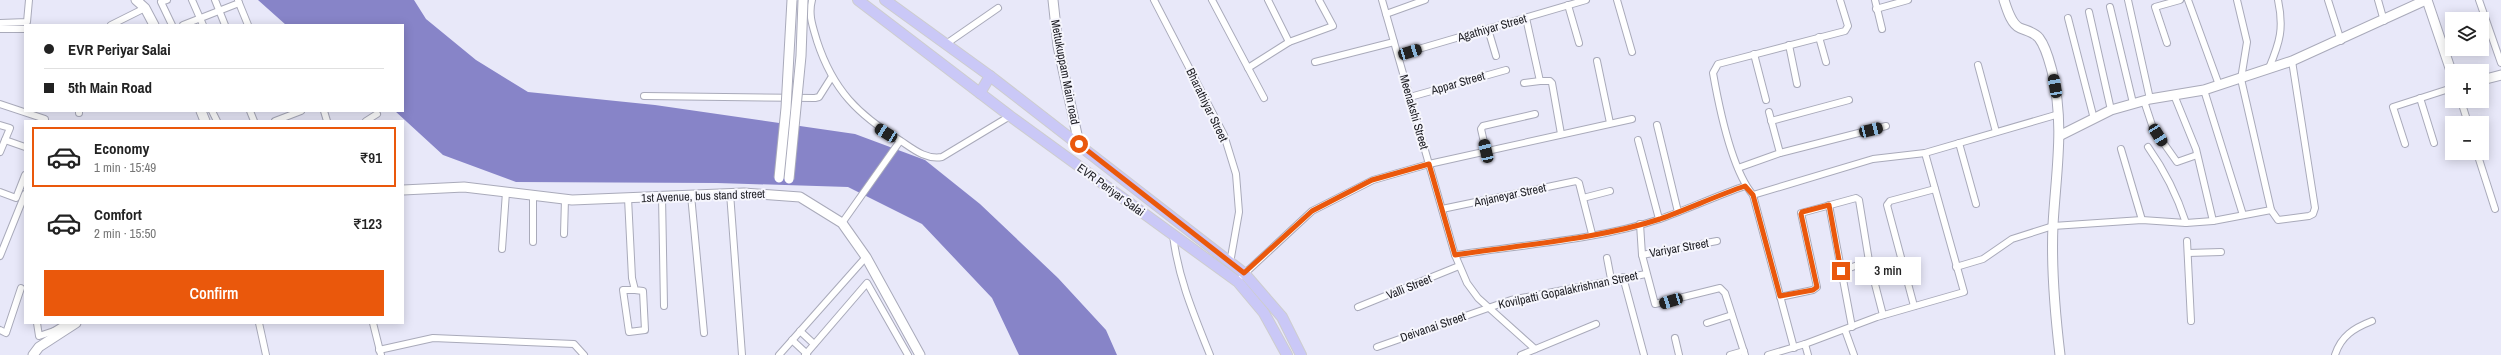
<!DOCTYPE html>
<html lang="en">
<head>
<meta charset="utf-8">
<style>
  body { margin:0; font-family:"Archivo Narrow",sans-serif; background:#f6f6f6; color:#222; height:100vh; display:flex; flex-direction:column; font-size:15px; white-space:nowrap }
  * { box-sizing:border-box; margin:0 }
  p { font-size:13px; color:#767676 }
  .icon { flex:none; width:22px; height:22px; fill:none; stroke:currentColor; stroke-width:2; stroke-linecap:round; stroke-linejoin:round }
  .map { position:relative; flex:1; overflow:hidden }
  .side { position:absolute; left:24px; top:120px; width:380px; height:204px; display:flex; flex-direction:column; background:#fff; border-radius:0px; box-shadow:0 2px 10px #0003 }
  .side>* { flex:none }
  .hud { position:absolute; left:24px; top:24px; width:380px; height:88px; border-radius:0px; box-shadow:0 2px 10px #0003; display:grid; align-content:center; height:88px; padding:0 20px; background:#fff }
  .tools { position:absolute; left:2445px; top:12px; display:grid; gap:8px }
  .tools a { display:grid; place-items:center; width:44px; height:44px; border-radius:0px; background:#fff; box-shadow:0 2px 10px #0003; font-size:20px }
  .end { position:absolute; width:18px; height:18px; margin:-9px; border:5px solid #ea580c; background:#fff; box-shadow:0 0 0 2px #fff }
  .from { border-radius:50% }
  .bubble { position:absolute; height:28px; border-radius:0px; background:#fff; box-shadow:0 2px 10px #0003; font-size:13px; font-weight:600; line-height:28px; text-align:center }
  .car { position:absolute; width:12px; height:24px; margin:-12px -6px; border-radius:5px; box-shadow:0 0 3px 1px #0007; background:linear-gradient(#222 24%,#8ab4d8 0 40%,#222 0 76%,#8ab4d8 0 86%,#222 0) }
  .hud b { display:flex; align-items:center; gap:14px; height:38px; font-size:15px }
  .hud b+b { border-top:1px solid #e0e0e0 }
  .hud i { width:10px; height:10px; background:#222 }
  ul { padding:7px 0 0; list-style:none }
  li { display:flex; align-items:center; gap:12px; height:60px; margin:0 8px 6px; padding:0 12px; border:2px solid transparent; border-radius:0px }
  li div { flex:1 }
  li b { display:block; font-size:15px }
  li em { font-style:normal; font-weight:600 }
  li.on { border-color:#ea580c }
  li>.icon { width:36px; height:36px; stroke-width:1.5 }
  .action { display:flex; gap:8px; margin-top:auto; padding:8px 20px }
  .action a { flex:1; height:46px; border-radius:0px; background:#ea580c; color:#fff; font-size:16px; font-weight:600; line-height:46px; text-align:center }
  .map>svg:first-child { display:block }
  .water { fill:#8784c8 }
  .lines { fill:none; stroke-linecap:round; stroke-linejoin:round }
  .street-casing { stroke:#a9aaba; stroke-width:8 }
  .secondary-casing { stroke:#a9aaba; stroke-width:11 }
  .primary-casing { stroke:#cdcdce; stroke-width:12 }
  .street { stroke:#fff; stroke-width:6 }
  .secondary { stroke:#fff; stroke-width:9 }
  .primary { stroke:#cac8f7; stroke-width:10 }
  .secondary-bridge-casing { stroke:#a9aaba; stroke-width:11; stroke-linecap:butt }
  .secondary-bridge { stroke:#fff; stroke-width:9 }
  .route { stroke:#ea580c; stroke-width:5 }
  .labels { text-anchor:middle; stroke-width:4; stroke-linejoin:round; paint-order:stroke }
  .street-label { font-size:12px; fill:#1c1c22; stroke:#f6f6fd }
</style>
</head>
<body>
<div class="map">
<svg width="2501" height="355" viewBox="0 0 2501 355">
  <rect width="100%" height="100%" fill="#e8e8f9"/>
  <polygon class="water" points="258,0 414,0 426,19 476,60 528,92 655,105 855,134 925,160 980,204 1058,278 1106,330 1117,355 1019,355 992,298 922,224 848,187 717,183 516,182 443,155 395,111 403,111 403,25 286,25"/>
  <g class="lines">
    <g class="street-casing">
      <g id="street">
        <polyline points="167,0 161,2 172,25"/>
        <polyline points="192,0 203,25"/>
        <polyline points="215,0 225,25"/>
        <path d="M812,0C808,15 813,27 817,41C833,90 858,115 901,141C913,149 926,160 942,157L1010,116"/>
        <polyline points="1154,0 1224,135 1236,174 1239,212 1230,263"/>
        <polyline points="1212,0 1264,98"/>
        <polyline points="1268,0 1289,42"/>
        <polyline points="1382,0 1455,255 1467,283 1478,298 1535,349"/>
        <polyline points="1617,0 1632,52"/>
        <polyline points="1875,0 1882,29"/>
        <polyline points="2128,0 2150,99"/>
        <polyline points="2188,0 2219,85"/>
        <polyline points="2237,0 2247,42 2241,79 2271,210 2278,220 2309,216 2313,214 2315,208 2292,61"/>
        <polyline points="2328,0 2341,41"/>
        <polyline points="2378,0 2384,21"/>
        <polyline points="2479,0 2501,63"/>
        <polyline points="239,3 248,25"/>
        <polyline points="1568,5 1579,43"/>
        <polyline points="2110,7 2133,103"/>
        <polyline points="1876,9 1908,0"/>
        <polyline points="2089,12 2111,110"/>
        <polyline points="1386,14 1425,0"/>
        <polyline points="1526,18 1540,81 1550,81 1552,83 1561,134"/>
        <polyline points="2068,18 2094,119"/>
        <polyline points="0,23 27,22 29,0"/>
        <polyline points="111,25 145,8"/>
        <polyline points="183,25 239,3 238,0"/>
        <polyline points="0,29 25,29"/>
        <polyline points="1488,29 1496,56"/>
        <polyline points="1819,37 1826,62"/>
        <polyline points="2167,43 2155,7 2180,0"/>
        <polyline points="946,44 998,8"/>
        <polyline points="1789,45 1797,84"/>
        <polyline points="1754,54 1766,100"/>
        <polyline points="1398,55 1586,0"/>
        <polyline points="1597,61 1610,123"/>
        <polyline points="1315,62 1394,42"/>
        <polyline points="1978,65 1996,132"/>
        <polyline points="1248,68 1289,42 1333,26 1319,0"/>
        <path d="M2269,68C2280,42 2284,28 2278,0"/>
        <polyline points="1524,83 1540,81"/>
        <polyline points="2204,90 2243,215"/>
        <polyline points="2174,95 2196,149 2213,221"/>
        <polyline points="644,96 815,98 819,97 831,78"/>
        <polyline points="1410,97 1506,70"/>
        <polyline points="2420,98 2434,143"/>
        <polyline points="2144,101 2153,128 2177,162 2197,155"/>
        <polyline points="2461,101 2468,123"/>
        <polyline points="0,104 45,119 45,121"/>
        <polyline points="79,111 79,113"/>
        <polyline points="212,111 217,121"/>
        <polyline points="250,111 254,121"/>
        <polyline points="324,111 327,121"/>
        <polyline points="1769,112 1780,153"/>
        <polyline points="275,121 301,111"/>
        <polyline points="366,121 377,114"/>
        <polyline points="1771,121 1849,100"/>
        <polyline points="0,125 10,128 0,152"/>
        <polyline points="1657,125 1678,212"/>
        <polyline points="5,140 25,147"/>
        <polyline points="1638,140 1659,219"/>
        <polyline points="1959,143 1976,204"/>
        <polyline points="2405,144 2393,107 2452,88"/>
        <path d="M2148,147C2165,171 2177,195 2186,223"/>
        <polyline points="2121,149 2142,220"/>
        <polyline points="1486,151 1481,129 1483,126 1535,114"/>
        <polyline points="2477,153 2495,209"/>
        <polyline points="1738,168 1780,153 1886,126"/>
        <polyline points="0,192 16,198 25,175"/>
        <polyline points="730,193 742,355"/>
        <polyline points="533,195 533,242"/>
        <polyline points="691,195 704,333"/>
        <polyline points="1753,195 1873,159 1925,153 2059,114"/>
        <polyline points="662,196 664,306"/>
        <polyline points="628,198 632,278 635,290 643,291 645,330 629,332 623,290 635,290"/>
        <polyline points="1583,198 1610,191"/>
        <polyline points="1829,205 1852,327"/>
        <polyline points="1442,209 1576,181 1579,183 1592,234"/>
        <polyline points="842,223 900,141"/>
        <polyline points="1640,224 1642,255 1655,304 1720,288 1725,293 1745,355"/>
        <polyline points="564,234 565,199"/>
        <path d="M1173,235C1178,278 1194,315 1210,355"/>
        <polyline points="2187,241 2191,321"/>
        <polyline points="502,249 506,192"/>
        <polyline points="2188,253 2221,252"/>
        <path d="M1455,255C1520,245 1597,240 1660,219C1688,209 1716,196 1745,186"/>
        <polyline points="1642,255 1717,241"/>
        <polyline points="0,256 25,194"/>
        <polyline points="1607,258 1611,279"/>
        <polyline points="1956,267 1983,259 2012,239 2053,226 2142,220 2186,223 2213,221 2271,210"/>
        <polyline points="1841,271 1869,261"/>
        <polyline points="1242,276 1312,211 1373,180 1429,164 1632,119"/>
        <polyline points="1623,277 1644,355"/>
        <polyline points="1780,297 1813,290 1817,287 1801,213 1856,198 1859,200 1869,261 1883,315"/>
        <polyline points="1914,306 1887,205 1890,201 1935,189"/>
        <polyline points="1358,307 1459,266"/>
        <polyline points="37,323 39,336 54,331 57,335"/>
        <polyline points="259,323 266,355"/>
        <polyline points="373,323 381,355"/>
        <polyline points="1707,323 1732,315"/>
        <polyline points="0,330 6,333 21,288"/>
        <polyline points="1845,330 1854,355"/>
        <polyline points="54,331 67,323"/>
        <polyline points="800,331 814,344"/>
        <polyline points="1675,338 1679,355"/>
        <polyline points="792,340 807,354"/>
        <polyline points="1805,344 1808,355"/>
        <polyline points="1377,347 1511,300 1646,274"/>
        <path d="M1794,348L1753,195C1732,170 1719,107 1713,73L1718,64L1845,31L1848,26L1840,0"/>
        <polyline points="379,350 433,338 574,344 584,355"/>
        <polyline points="779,355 866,257"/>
        <polyline points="805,355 867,283 908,355"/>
        <polyline points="1521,355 1596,324"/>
        <polyline points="1730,355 1744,351"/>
        <polyline points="1768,355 1805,344 1877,317 1964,292 1925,153"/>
        <path d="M2335,355C2341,336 2354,328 2372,321"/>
      </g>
    </g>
    <g class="secondary-casing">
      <g id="secondary">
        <polyline points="136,0 145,8 154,25"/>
        <polyline points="1053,0 1058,46 1079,144"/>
        <path d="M2004,0C2007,9 2011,24 2020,28C2027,31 2034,32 2039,38C2046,47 2049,60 2052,71C2065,125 2056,171 2053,225C2051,268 2055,313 2060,355"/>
        <polyline points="2427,0 2452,74"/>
        <polyline points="2482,80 2501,75"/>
        <polyline points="201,111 205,121"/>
        <polyline points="2061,135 2111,110 2150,99 2204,90 2292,61 2426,0"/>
        <polyline points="403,190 464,187 572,200 744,193 800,197 842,223 866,257 920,355"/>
        <polyline points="33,355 39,347 76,323"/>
      </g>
    </g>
    <g class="primary-casing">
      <g id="primary">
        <polyline points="858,0 1010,116 1238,282 1264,313 1287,355"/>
        <polyline points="885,0 990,76 1244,273 1282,317 1301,355"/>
        <polyline points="980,93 990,76"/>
      </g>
    </g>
    <use href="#street" class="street"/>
    <use href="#secondary" class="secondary"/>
    <use href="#primary" class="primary"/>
    <g class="secondary-bridge-casing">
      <g id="secondary-bridge">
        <polyline points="779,178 786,108 792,0"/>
        <polyline points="789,179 801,56 803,0"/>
      </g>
    </g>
    <use href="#secondary-bridge" class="secondary-bridge"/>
  </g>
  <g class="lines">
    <path class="route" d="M1079,144L1244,273L1312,211L1372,180L1429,164L1455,255C1519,245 1599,239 1660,219C1688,209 1716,196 1745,186L1753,195L1780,296L1813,290L1817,287L1801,214L1802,212L1829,205L1841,271"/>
  </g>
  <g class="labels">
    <g class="street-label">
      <text transform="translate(1492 28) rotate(-16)" y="4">Agathiyar Street</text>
      <text transform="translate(1065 72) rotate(79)" y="4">Mettukuppam Main road</text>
      <text transform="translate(1458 83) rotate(-16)" y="4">Appar Street</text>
      <text transform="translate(1207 105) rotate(64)" y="4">Bharathiyar Street</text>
      <text transform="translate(1414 112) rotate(74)" y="4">Meenakshi Street</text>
      <text transform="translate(1111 190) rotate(36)" y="4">EVR Periyar Salai</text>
      <text transform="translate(1510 195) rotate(-12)" y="4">Anjaneyar Street</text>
      <text transform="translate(703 196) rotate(-2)" y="4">1st Avenue, bus stand street</text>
      <text transform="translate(1679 248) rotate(-10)" y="4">Variyar Street</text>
      <text transform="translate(1409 287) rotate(-22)" y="4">Valli Street</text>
      <text transform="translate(1568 290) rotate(-12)" y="4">Kovilpatti Gopalakrishnan Street</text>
      <text transform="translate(1433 327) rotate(-19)" y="4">Deivanai Street</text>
    </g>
  </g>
</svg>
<div class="tools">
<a><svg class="icon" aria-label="layers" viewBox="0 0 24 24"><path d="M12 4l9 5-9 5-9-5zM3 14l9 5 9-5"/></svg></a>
<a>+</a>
<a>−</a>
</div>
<i class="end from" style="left:1079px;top:144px"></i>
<i class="end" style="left:1841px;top:271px"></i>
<div class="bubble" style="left:1855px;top:257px;width:66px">3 min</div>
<i class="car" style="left:1410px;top:52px;rotate:73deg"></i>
<i class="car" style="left:2055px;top:86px;rotate:350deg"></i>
<i class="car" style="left:1871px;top:130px;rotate:76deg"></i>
<i class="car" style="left:886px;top:133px;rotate:302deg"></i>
<i class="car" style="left:2158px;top:135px;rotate:148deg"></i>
<i class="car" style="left:1486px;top:151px;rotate:347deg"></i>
<i class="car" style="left:1671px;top:301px;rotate:253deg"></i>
<div class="hud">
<b><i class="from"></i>EVR Periyar Salai</b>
<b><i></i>5th Main Road</b>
</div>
<section class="side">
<ul>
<li class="on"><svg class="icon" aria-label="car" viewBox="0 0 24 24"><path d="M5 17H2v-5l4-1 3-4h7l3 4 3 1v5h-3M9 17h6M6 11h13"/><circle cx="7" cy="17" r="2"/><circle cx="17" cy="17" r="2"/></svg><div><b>Economy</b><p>1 min · 15:49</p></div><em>₹91</em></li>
<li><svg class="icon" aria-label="car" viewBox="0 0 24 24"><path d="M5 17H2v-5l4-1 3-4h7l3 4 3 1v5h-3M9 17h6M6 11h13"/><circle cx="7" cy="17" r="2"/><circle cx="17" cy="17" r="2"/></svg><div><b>Comfort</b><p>2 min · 15:50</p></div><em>₹123</em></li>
</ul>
<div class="action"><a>Confirm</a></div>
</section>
</div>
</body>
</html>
